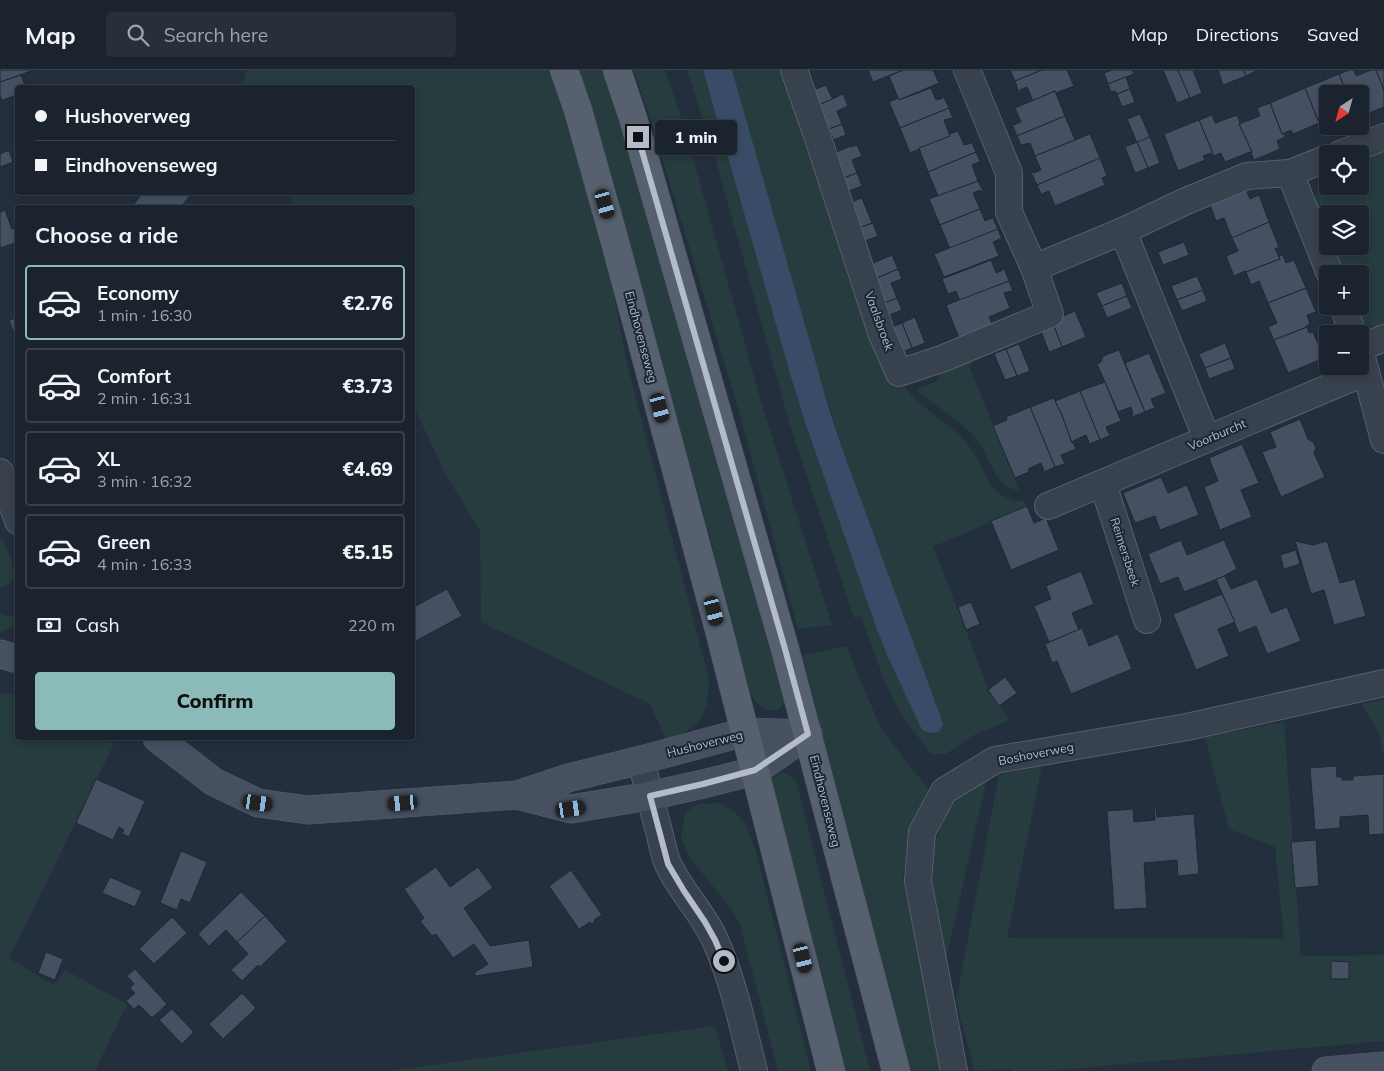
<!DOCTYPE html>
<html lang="en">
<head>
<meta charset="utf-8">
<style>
  body { margin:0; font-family:Mulish,sans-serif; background:#282f3a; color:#f1f3f6; height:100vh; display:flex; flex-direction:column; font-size:19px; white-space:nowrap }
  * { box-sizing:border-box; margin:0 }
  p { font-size:16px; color:#a0a4aa }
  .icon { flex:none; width:28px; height:28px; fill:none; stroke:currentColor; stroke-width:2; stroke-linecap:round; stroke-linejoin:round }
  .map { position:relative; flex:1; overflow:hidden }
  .panel { position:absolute; left:15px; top:135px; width:400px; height:535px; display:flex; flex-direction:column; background:#1b232e; border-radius:5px; box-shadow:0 2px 8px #0003,0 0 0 1px #39404a }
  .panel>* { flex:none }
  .top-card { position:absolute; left:15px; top:15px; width:400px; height:110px; border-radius:5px; box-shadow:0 2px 8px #0003,0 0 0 1px #39404a; display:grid; align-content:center; height:110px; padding:0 20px; background:#1b232e }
  .needle { width:32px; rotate:216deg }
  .controls { position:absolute; left:1319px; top:15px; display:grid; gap:10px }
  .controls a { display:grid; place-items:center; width:50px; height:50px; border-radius:5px; background:#1b232e; box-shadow:0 2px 8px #0003,0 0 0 1px #39404a; font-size:25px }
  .end { position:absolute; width:22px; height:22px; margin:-11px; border:6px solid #b4bcc9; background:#111; box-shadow:0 0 0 2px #111 }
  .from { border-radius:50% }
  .bubble { position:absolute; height:35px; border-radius:5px; background:#1b232e; box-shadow:0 2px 8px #0003,0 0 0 1px #39404a; font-size:16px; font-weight:800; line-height:35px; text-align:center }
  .car { position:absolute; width:15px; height:30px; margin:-15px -8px; border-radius:6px; box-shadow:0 0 4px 1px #0007; background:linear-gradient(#222 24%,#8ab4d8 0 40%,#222 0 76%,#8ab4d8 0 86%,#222 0) }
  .top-card b { display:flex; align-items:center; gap:18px; height:48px; font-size:19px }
  .top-card b+b { border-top:1px solid #39404a }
  .top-card i { width:12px; height:12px; background:#f1f3f6 }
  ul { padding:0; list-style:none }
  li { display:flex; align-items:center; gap:15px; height:75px; margin:0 10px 8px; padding:0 10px; border:2px solid #39404a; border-radius:5px }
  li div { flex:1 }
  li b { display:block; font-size:19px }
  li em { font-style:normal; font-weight:800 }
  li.selected { border-color:#8bbbb9 }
  li>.icon { width:45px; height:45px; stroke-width:1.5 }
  h2 { padding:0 20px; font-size:22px; line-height:60px }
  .pay { display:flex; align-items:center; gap:12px; height:55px; padding:0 20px; font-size:19px }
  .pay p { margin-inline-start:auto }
  .button { display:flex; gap:10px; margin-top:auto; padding:10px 20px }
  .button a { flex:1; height:58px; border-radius:5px; background:#8bbbb9; color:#111; font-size:20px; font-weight:800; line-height:58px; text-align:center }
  header { display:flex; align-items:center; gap:30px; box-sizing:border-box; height:70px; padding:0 25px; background:#1b232e; border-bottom:1px solid #39404a }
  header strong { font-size:24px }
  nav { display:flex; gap:28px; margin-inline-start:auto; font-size:18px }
  .search { width:350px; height:45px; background:#282f3a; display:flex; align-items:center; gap:12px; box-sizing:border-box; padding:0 18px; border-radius:5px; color:#a0a4aa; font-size:19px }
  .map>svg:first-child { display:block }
  .green { fill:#263c3f }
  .water { fill:#394c67 }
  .building { fill:#455162; stroke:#1f2835 }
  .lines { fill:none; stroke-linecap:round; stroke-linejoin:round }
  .street-casing { stroke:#565f6c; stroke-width:28 }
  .secondary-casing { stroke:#565f6c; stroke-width:29 }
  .primary-casing { stroke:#414a57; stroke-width:29 }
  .street { stroke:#38414e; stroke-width:26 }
  .secondary { stroke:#465061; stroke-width:28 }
  .primary { stroke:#56606e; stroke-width:28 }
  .route { stroke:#b4bcc9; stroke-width:6 }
  .labels { text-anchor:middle; stroke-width:4; stroke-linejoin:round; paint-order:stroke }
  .street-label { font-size:12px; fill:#b4bcc9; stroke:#1d2633 }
</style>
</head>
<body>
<header>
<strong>Map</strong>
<div class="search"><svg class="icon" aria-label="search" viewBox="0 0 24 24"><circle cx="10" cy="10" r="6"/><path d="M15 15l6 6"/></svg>Search here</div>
<nav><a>Map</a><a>Directions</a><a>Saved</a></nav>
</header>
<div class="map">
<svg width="1384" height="1001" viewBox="0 0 1384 1001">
  <rect width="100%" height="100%" fill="#242f3e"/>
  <g class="green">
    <path d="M247,0H557L595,126L628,298L709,610C707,648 702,655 667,671L650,634L481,552L480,461L447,407L413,335L412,138L299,137L285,123L412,122V18H241Z"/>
    <polygon points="575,0 603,0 647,137 695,311 714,386 772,551 788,625 784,633 778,640 765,640 755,631 750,622 702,437 591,47"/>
    <polygon points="634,0 665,0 684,56 762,335 832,555 798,559 738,338 651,51"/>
    <path d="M687,0H703L791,307L806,355L876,557L887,585L922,659L929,663L939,662L940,645L842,378L814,287L732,0H779L822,116L871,274L887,309L899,316L902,314C919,338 946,350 965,371C971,378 977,388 982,397C986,405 988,414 995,420C1004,428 1012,430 1023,431L1027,436L933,477L966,560L988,620L1010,650L972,666L946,684H931L906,651L892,627L883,607L861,546L854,548L790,355L715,88Z"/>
    <polygon points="1384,77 1384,256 1378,258 1358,250 1353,236 1360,236 1360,204 1340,204 1329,176 1360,176 1360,144 1328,144 1327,173 1312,135 1327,100 1328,116 1360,116 1360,90"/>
    <path d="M970,287L973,294L969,296L1019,420C996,419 991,391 981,375C967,355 935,335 916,320L939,310L936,301Z"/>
    <path d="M3,469C8,484 26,514 0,517V471Z"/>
    <polygon points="0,544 17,548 17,554 0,563"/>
    <polygon points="846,576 881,659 929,720 911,757 903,808 944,1001 907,1001 802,586"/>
    <polygon points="17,623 18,668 108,668 114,674 9,888 54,915 65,900 127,934 95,1001 0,1001 0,624"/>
    <polygon points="1384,629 1384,686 1380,666 1362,634"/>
    <polygon points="1284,652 1301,886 1384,885 1384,971 1046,1001 1011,1001 1010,999 975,1001 956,931 999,705 1042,695 1007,868 1284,869 1275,777 1229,759 1205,667"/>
    <polygon points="780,703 789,705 796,711 870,1001 842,1001 770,718 772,709"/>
    <polygon points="988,703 946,890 930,810 934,775 947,743 966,717"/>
    <polygon points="720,733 736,743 747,757 756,782 811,1001 778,1001 740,854 731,838 689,787 681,767 685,744 697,734"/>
    <polygon points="715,956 728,1001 389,1001"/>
  </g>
  <polygon class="water" points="703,0 732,0 830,342 842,378 940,645 943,654 939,662 930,663 922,660 887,585 876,557 806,355 791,307"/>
  <g class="building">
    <polygon points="0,0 34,0 0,12"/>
    <polygon points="868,0 903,0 873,12"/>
    <polygon points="903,0 933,0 939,13 899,30 889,6"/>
    <polygon points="1010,0 1042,0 1015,11"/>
    <polygon points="1042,0 1067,0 1074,16 1056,23 1055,21 1033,31 1027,17 1020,20 1021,22 1019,23 1015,11"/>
    <polygon points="1112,0 1132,0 1134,4 1108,14 1104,3"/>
    <polygon points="1163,0 1178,0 1190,28 1177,33"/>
    <polygon points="1178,0 1193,0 1202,23 1190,28"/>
    <polygon points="1218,0 1244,0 1246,6 1223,15"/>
    <polygon points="1244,0 1258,0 1246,6"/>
    <polygon points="1349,0 1354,0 1356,6 1371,0 1376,0 1384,20 1384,37 1364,45 1360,37 1360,24 1347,24 1339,4"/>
    <polygon points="1376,0 1384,0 1384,20"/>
    <polygon points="1339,4 1347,24 1328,24 1328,50 1319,53 1305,18"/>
    <polygon points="21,5 26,18 18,18 18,25 2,30 0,26 0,12"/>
    <polygon points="1126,7 1130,19 1117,24 1115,21 1111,22 1108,14"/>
    <polygon points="826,15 832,28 843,24 819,35 813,20"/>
    <polygon points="931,18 936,30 943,28 942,26 943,25 949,38 900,58 889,32 898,28 899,30"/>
    <polygon points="1305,18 1319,53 1293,64 1291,60 1282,64 1270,33"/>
    <polygon points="1130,19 1135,32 1122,37 1117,24"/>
    <polygon points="1055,21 1065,46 1017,66 1012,54 1013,53 1014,55 1021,52 1015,38"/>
    <polygon points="843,24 848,36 837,41 842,54 829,59 819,35"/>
    <polygon points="1270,33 1282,64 1284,64 1285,67 1277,71 1280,79 1254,90 1251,83 1252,82 1239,54 1260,46 1257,38"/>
    <polygon points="949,38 953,49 952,50 951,48 944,50 950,66 910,83 900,58"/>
    <polygon points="1140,44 1150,67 1137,73 1127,49"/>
    <polygon points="1212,45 1215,53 1237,45 1240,53 1239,54 1252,82 1250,82 1225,92 1221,83 1214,86 1199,50"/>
    <polygon points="1065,46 1075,70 1035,86 1030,73 1022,75 1023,77 1022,78 1017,66"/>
    <polygon points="1199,50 1214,86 1213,87 1211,83 1203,86 1205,90 1178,101 1164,64"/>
    <polygon points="842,54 846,65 834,70 829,59"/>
    <polygon points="958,61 964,75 971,73 970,70 971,70 976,82 928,102 919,78 950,66 949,64"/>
    <polygon points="1090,64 1100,88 1037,115 1031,102 1033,102 1034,103 1041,100 1035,86"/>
    <polygon points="1150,67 1160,93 1148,98 1137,72"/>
    <polygon points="1137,72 1148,98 1135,103 1125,77"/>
    <polygon points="857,75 862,86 852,90 857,103 844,108 834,83 851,76 851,77"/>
    <polygon points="9,80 13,92 0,97 0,84"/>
    <polygon points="976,82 981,94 980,95 979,92 972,95 978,111 938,126 928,102"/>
    <polygon points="1100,88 1107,106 1102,108 1105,115 1055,136 1049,121 1042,124 1043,126 1042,126 1037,115"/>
    <polygon points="857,103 862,116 849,121 844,108"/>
    <polygon points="978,111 983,121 981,122 980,120 973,123 980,139 940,155 929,129"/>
    <polygon points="1246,120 1250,129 1259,125 1269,152 1232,168 1224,148 1216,151 1210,135"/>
    <polygon points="26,122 39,122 28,127"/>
    <polygon points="143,122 189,122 191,124 180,138 176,138 173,135 171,138 131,138"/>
    <polygon points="862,128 872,153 859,158 849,133"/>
    <polygon points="980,139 985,151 992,148 991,146 992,146 998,159 950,179 940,155"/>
    <polygon points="5,140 12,159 18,157 18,172 0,178 0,142"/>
    <polygon points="1269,152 1279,177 1275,179 1280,189 1246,202 1245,201 1234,206 1226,186 1238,181 1232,168"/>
    <polygon points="873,153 878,166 865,171 859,158"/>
    <polygon points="998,159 1002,170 1001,170 1000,169 993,172 999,186 944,207 934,184"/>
    <polygon points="1184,172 1189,185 1163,195 1158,182"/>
    <polygon points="892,185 898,199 875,209 869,195"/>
    <polygon points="1283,185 1286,193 1294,190 1306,218 1268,233 1259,211 1251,215 1246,202 1280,189 1279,186"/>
    <polygon points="991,190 996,203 1003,200 1002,199 1004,198 1009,211 960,231 956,221 948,224 942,209"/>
    <polygon points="898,199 902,209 891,213 897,228 885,233 875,209"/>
    <polygon points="1197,206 1203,220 1177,230 1171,216"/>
    <polygon points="1009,211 1013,222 1012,223 1011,221 1004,223 1010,238 989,247 993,255 959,268 946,235"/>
    <polygon points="1122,213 1127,226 1102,236 1096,223"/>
    <polygon points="1306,218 1316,242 1307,245 1310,254 1306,256 1307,257 1274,270 1268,257 1277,253 1268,233"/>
    <polygon points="1203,220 1207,231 1182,241 1177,230"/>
    <polygon points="1127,226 1132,238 1107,248 1102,236"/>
    <polygon points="897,228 902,240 889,245 885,233"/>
    <polygon points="1075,241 1086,267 1062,277 1052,251"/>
    <polygon points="18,247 18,274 9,250"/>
    <polygon points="915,247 925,273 912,278 902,253"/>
    <polygon points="1052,251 1062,277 1049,282 1039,256"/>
    <polygon points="902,253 912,278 900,283 890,258"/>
    <polygon points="1307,257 1309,263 1313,262 1324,288 1288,303 1274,270"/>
    <polygon points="1225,273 1231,288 1205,298 1199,284"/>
    <polygon points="1019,274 1030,301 1017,306 1006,279"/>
    <polygon points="1006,279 1017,306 1005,310 994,284"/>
    <polygon points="1119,280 1145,342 1132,347 1132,345 1133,344 1131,337 1118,342 1097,294 1101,292 1103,286"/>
    <polygon points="1149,283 1166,323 1151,329 1154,336 1156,335 1156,337 1145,342 1125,293"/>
    <polygon points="1231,288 1235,299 1209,309 1205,298"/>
    <polygon points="1105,312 1121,351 1106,357 1109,364 1111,363 1111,365 1100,370 1080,321"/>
    <polygon points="1080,321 1100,370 1088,374 1087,373 1089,372 1086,365 1073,371 1072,373 1060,340 1059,340 1055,331"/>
    <polygon points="1054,328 1059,340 1060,340 1072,373 1073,372 1076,379 1061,385 1064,392 1066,392 1067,393 1055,397 1030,337"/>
    <polygon points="1030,337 1055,397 1042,403 1042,401 1044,401 1041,393 1028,399 1029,402 1015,408 993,356 1007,350 1006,347"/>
    <polygon points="1300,349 1308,369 1313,372 1316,378 1314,383 1325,407 1281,427 1262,382 1276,377 1270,362"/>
    <polygon points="1242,374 1259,413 1241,420 1252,447 1220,460 1204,417 1218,411 1209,388"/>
    <polygon points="1161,407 1168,423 1187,415 1199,445 1160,460 1155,446 1135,453 1123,423"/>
    <polygon points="1027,436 1034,453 1046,448 1059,480 1011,500 991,451"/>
    <polygon points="1181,470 1187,485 1224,470 1237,499 1225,505 1225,506 1184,522 1178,507 1160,514 1148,484"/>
    <polygon points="1295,471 1313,475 1327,471 1340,513 1355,509 1366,546 1334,555 1324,520 1311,524"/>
    <polygon points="1296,480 1300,494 1284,499 1280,485"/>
    <polygon points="1081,501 1094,534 1072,543 1079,560 1049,572 1034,536 1051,529 1046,516"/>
    <polygon points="1225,506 1231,519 1257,509 1271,543 1287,537 1301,571 1267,584 1256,556 1239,563 1216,509"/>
    <polygon points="447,519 462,546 414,572 412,569 412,538"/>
    <polygon points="1222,524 1235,552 1218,559 1229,586 1196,600 1173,544"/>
    <polygon points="971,532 980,554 966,560 958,537"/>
    <polygon points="1082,558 1089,576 1118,564 1132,599 1071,624 1057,591 1052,593 1045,574"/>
    <polygon points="1005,607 1017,623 999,636 988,620"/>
    <polygon points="1336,696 1337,707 1342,707 1342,710 1353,710 1353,706 1384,704 1384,764 1369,765 1368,745 1340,747 1340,758 1315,760 1310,698"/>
    <polygon points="96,709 145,731 129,767 122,764 124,760 119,757 113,770 76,753"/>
    <polygon points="1154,738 1156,738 1157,747 1194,744 1199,804 1178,806 1177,790 1144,793 1147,838 1114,840 1107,741 1133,739 1134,752 1155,750"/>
    <polygon points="1316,770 1319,816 1295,818 1291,772"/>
    <polygon points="181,781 207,792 190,833 181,829 177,840 160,833"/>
    <polygon points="436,797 450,817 478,797 493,818 464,838 490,876 529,870 533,897 476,906 474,903 488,894 474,874 453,888 436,864 432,866 420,851 424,848 404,819"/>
    <polygon points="571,800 602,845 594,850 595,852 591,854 590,852 579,859 549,816"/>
    <polygon points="110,807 142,821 135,837 102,823"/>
    <polygon points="241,822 265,846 237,872 226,860 209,876 198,864"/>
    <polygon points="265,846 287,871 260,897 258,895 242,911 231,900 248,884 237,872"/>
    <polygon points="172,847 187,863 154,894 139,879"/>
    <polygon points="46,882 63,889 55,910 38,903"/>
    <polygon points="1331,891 1349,892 1349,909 1331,909"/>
    <polygon points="135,899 167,934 152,948 139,935 134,939 126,931 135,923 130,918 134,914 127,906"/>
    <polygon points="242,923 256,938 223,969 209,954"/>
    <polygon points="172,939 194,962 182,974 159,950"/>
  </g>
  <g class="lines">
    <g class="street-casing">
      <g id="street">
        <polyline points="794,0 817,65 881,262 899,303 944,288 1050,244 1034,198"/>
        <polyline points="967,0 1009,103 1009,142 1034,198 1123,161 1207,369"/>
        <polyline points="1340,84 1384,67"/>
        <polyline points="1290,103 1330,204"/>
        <polyline points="1123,161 1186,131 1247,106 1290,103 1328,88"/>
        <polyline points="1343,236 1353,264"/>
        <polyline points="1360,278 1384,268"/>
        <polyline points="1366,302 1384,370"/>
        <polyline points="0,402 18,451"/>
        <polyline points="1103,414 1147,550"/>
        <polyline points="1048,436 1366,302 1360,281"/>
        <path d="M641,690C647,715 653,740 660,765C662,774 664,785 668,794C681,822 704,844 716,872C734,913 743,958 754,1001"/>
        <polyline points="954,1001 918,811 922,762 944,721 995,690 1187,657 1384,613"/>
      </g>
    </g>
    <g class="secondary-casing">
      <g id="secondary">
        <polyline points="0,584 18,589"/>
        <polyline points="157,668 214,712 258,733 308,740 517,725 568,708 641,690 745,662 808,664"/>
        <polyline points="517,725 571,739 649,726 703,714 755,701 808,664"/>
        <polyline points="1326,1001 1384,996"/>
      </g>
    </g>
    <g class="primary-casing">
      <g id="primary">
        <polyline points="564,0 578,40 615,172 719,560 831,1001"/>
        <polyline points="617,0 633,48 785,579 896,1001"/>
      </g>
    </g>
    <use href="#street" class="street"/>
    <use href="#secondary" class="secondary"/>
    <use href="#primary" class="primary"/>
  </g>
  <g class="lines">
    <polyline class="route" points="638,67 785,579 808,664 755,700 703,714 650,726 668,794 684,821 705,852 715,870 724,891"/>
  </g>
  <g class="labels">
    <g class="street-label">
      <text transform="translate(879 251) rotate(70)" y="4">Vaalsbroek</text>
      <text transform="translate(641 267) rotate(75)" y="4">Eindhovenseweg</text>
      <text transform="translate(1217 365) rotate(-23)" y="4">Voorburcht</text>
      <text transform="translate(1125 482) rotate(72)" y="4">Reimersbeek</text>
      <text transform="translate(705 674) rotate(-14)" y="4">Hushoverweg</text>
      <text transform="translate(1036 684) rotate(-11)" y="4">Boshoverweg</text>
      <text transform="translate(825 731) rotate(76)" y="4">Eindhovenseweg</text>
    </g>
  </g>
</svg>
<div class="controls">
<a><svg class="needle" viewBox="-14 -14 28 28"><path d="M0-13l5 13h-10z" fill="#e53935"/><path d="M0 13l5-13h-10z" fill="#a0a4aa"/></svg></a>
<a><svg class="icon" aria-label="locate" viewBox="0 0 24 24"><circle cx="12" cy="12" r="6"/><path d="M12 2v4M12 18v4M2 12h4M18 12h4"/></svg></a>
<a><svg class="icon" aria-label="layers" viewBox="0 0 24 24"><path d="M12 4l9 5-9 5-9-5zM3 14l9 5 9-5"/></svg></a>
<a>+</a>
<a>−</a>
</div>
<i class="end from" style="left:724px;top:891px"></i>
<i class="end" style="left:638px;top:67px"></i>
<div class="bubble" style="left:655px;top:50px;width:82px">1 min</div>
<i class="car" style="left:605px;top:134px;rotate:164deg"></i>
<i class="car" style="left:660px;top:338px;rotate:165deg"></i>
<i class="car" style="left:714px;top:541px;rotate:165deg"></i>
<i class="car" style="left:258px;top:733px;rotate:98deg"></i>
<i class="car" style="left:403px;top:733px;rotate:265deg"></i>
<i class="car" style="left:571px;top:739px;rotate:82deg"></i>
<i class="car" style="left:803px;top:888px;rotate:166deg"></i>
<div class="top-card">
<b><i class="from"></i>Hushoverweg</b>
<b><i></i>Eindhovenseweg</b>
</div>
<section class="panel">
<h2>Choose a ride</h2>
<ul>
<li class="selected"><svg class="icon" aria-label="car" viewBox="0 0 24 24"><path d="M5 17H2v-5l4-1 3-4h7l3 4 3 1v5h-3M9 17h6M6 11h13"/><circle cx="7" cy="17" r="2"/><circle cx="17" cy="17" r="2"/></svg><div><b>Economy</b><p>1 min · 16:30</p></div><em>€2.76</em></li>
<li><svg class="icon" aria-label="car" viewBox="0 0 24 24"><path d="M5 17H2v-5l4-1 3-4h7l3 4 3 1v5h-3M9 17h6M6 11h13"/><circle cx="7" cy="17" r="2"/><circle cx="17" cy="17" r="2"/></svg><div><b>Comfort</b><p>2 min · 16:31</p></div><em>€3.73</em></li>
<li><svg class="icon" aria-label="car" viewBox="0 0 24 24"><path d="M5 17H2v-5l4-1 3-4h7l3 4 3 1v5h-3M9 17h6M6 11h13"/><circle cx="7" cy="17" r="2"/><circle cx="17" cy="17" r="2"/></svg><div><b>XL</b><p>3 min · 16:32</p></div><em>€4.69</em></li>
<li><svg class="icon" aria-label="car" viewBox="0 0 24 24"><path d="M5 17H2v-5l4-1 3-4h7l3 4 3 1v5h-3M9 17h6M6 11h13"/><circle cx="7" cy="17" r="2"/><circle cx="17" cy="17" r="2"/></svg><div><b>Green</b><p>4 min · 16:33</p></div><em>€5.15</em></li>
</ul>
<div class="pay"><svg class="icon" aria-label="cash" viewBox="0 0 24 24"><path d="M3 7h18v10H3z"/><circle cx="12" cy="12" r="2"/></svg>Cash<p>220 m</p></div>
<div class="button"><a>Confirm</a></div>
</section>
</div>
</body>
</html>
